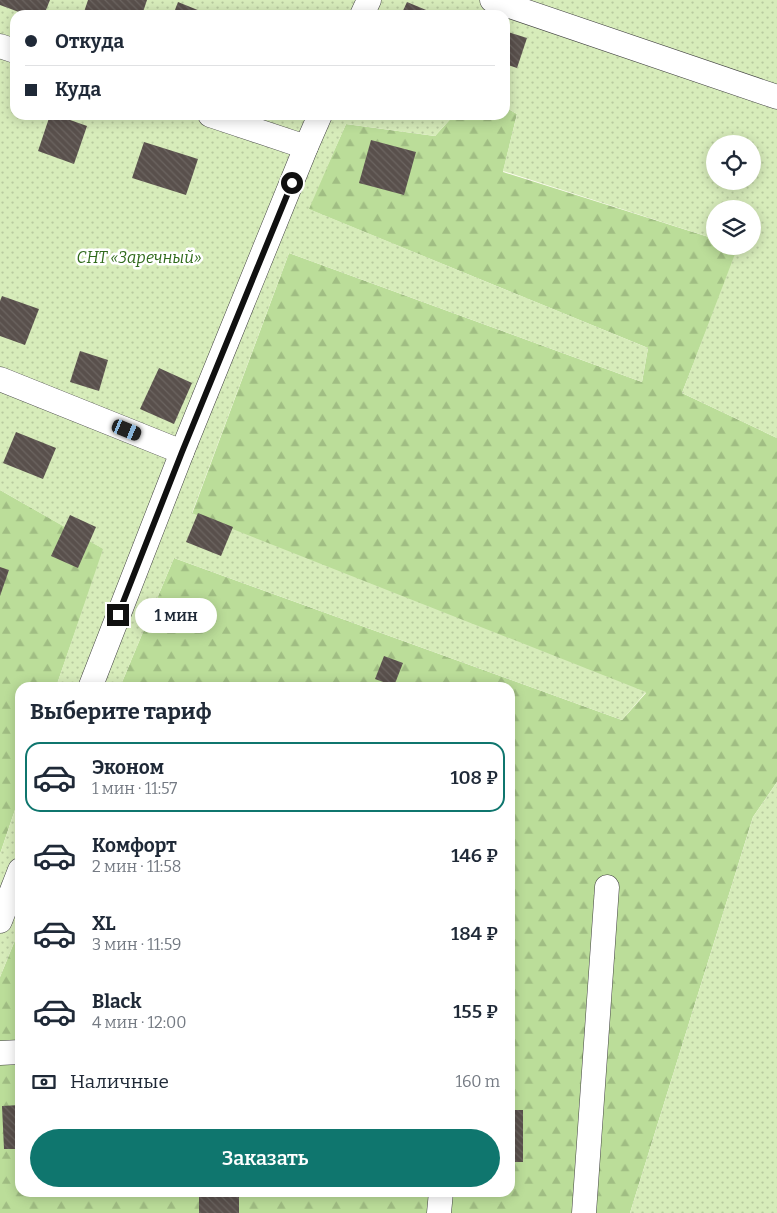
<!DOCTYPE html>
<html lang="ru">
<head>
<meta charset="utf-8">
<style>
  body { margin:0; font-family:Bitter,serif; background:#f6f6f7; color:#1f2937; height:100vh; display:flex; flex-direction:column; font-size:19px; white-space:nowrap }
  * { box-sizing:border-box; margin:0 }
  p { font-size:16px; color:#747a83 }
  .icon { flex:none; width:28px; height:28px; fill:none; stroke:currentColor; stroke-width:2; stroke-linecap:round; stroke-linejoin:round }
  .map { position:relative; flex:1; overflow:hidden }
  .sheet { position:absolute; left:15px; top:682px; width:500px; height:515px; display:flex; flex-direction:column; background:#fff; border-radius:15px; box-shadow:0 2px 12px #0003 }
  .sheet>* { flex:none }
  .top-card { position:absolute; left:10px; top:10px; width:500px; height:110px; border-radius:15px; box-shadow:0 2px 12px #0003; display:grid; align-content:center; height:110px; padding:0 15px; background:#fff }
  .tools { position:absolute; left:706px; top:135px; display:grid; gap:10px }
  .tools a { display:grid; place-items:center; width:55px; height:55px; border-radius:50%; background:#fff; box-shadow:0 2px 12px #0003; font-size:25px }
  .end { position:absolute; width:22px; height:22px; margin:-11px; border:6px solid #101010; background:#fff; box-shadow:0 0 0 2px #fff }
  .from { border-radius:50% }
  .bubble { position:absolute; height:35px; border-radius:18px; background:#fff; box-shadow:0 2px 12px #0003; font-size:16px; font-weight:600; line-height:35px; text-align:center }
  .car { position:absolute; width:15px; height:30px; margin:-15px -8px; border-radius:6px; box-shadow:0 0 4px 1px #0007; background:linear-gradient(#222 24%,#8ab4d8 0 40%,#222 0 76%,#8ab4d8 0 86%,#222 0) }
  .top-card b { display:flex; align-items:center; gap:18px; height:48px; font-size:19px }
  .top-card b+b { border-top:1px solid #e0e1e3 }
  .top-card i { width:12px; height:12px; background:#1f2937 }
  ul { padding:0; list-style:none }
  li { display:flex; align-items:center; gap:15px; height:70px; margin:0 10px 8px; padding:0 5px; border:2px solid transparent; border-radius:15px }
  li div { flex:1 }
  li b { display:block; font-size:19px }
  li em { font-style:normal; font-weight:600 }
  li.on { border-color:#0f766e }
  li>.icon { width:45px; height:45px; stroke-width:1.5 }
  h2 { padding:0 15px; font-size:22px; line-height:60px }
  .pay { display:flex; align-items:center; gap:12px; height:55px; padding:0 15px; font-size:19px }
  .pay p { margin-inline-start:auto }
  .action { display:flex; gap:10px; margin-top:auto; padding:10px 15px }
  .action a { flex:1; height:58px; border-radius:30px; background:#0f766e; color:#fff; font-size:20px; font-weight:600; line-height:58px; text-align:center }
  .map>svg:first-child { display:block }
  .forest { fill:url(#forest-firs) }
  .garden { fill:url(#garden-dots); fill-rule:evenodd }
  .building { fill:url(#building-back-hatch) }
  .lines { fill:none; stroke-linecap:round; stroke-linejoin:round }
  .minor-casing { stroke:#434343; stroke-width:25 }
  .minor { stroke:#fff; stroke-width:24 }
  .route { stroke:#101010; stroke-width:6 }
  .labels { text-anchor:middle; stroke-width:5; stroke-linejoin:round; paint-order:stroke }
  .park-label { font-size:16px; font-style:italic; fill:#316b1d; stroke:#fff }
</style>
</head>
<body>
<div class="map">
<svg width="777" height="1213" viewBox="0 0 777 1213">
  <defs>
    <pattern id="forest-firs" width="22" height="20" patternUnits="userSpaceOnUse" patternTransform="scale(1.25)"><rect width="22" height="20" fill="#bd9"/><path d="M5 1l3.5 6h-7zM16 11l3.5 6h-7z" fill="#a0bd83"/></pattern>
    <pattern id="garden-dots" width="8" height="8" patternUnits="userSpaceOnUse" patternTransform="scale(1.25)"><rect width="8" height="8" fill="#d7ecba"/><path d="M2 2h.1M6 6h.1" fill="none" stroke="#b8c99f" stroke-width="1.8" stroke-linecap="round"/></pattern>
    <pattern id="building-back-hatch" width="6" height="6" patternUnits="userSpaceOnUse" patternTransform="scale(1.25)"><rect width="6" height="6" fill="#59504c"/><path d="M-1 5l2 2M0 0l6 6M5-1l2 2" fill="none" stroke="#6c6561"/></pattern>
  </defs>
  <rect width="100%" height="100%" fill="#fffcf3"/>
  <g class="forest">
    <polygon points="505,107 517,114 503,172 715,239 715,246 739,247 682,393 777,438 777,782 753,817 630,1213 0,1213 0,977 20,928 20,1192 510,1192 510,688 120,687 174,558 622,720 646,693 192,514 289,253 642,382 648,348 308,209 346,124 435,136 454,115 505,115"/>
    <polygon points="0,490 104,549 56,687 20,688 20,795 0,854"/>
  </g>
  <g class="garden">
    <path d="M0,0H777V438L682,393L738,246H752V209H715V239L503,171L517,114L505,107V15H15V115H454L435,136L346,124L309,209L648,348L642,382L289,253L192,513L646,692L622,720L174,558L120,687H56L103,549L0,490ZM715,144H752V181H715Z"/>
    <polygon points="777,782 777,1213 630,1213 753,817"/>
    <polygon points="20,795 20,928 0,977 0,854"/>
  </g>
  <g class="building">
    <polygon points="0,0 50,0 44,15 27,15 0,5"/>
    <polygon points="88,0 147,0 142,15 83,15"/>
    <polygon points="178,2 210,15 173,15"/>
    <polygon points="407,2 438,15 401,15"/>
    <polygon points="505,31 527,38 517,68 505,64"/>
    <polygon points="50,115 56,115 87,126 74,164 38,151"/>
    <polygon points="371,140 416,152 404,195 359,183"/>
    <polygon points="144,142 198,159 186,195 132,178"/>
    <polygon points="2,296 39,309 25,345 0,336 0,301"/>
    <polygon points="80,351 108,360 99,391 70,382"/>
    <polygon points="159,368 192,383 174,424 140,409"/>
    <polygon points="16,432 56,448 43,479 3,463"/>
    <polygon points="198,513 233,527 221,556 186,542"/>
    <polygon points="70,515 96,527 78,568 51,556"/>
    <polygon points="0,567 9,570 0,596"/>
    <polygon points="384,656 403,663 394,686 375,679"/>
    <polygon points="20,1105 20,1149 4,1149 2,1106"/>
    <rect x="510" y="1110" width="13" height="52"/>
    <rect x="199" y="1192" width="40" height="21"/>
  </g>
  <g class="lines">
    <g class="minor-casing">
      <g id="minor">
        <polyline points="492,0 777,97"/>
        <polyline points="362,15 369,0"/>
        <polyline points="0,46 15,51"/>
        <polyline points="210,115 306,147 320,115"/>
        <polyline points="0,379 182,452"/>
        <polyline points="90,688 182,452 306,147"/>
        <polyline points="0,921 20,870"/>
        <polyline points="0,1053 20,1052"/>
        <polyline points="439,1213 441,1192"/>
        <polyline points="584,1213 607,887"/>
      </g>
    </g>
    <use href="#minor" class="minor"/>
  </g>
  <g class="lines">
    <polyline class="route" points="118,615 182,452 292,183"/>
  </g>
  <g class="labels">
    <g class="park-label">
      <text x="139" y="263">СНТ «Заречный»</text>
    </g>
  </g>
</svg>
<div class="tools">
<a><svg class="icon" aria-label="locate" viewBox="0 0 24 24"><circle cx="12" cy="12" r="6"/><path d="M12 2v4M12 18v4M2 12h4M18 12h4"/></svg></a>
<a><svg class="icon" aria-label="layers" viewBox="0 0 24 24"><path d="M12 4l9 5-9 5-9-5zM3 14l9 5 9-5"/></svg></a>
</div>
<i class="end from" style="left:292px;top:183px"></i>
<i class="end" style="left:118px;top:615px"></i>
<div class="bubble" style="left:135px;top:598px;width:82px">1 мин</div>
<i class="car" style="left:127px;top:430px;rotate:112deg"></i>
<div class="top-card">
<b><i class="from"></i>Откуда</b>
<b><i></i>Куда</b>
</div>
<section class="sheet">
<h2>Выберите тариф</h2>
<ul>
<li class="on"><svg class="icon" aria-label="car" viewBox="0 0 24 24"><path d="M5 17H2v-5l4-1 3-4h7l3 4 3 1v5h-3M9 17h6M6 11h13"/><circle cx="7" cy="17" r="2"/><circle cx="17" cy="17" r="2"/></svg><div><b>Эконом</b><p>1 мин · 11:57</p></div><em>108 ₽</em></li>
<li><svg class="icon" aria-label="car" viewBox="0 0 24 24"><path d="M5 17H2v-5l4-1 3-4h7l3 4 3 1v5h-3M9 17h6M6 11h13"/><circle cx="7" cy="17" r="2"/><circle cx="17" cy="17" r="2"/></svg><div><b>Комфорт</b><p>2 мин · 11:58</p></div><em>146 ₽</em></li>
<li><svg class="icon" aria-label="car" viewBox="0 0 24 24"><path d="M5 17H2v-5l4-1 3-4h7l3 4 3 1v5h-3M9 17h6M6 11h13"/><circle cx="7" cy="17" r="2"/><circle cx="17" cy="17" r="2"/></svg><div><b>XL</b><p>3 мин · 11:59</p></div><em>184 ₽</em></li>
<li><svg class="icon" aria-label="car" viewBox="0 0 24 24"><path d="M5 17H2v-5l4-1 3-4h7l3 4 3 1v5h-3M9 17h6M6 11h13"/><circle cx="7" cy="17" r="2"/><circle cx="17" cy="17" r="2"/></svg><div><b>Black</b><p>4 мин · 12:00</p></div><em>155 ₽</em></li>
</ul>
<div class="pay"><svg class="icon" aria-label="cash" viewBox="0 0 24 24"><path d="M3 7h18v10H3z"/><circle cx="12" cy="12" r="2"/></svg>Наличные<p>160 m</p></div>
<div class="action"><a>Заказать</a></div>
</section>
</div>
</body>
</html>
